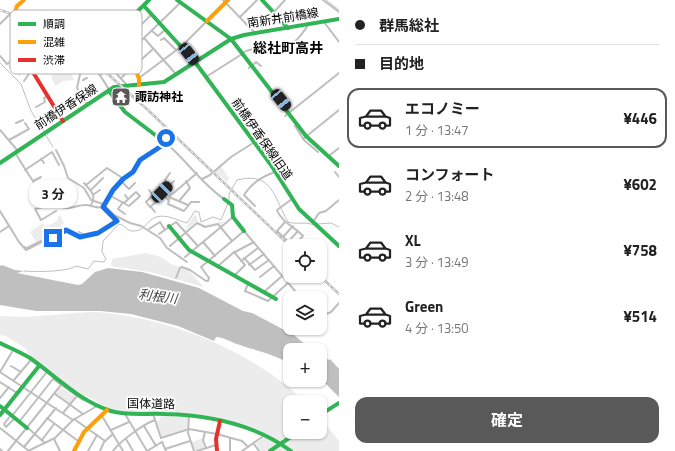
<!DOCTYPE html>
<html lang="ja">
<head>
<meta charset="utf-8">
<style>
  body { margin:0; font-family:"Titillium Web","Noto Sans JP",sans-serif; background:#f2f2f2; color:#222; height:100vh; display:flex; flex-direction:column; font-size:15px; white-space:nowrap }
  * { box-sizing:border-box; margin:0 }
  p { font-size:13px; color:#767676 }
  .icon { flex:none; width:22px; height:22px; fill:none; stroke:currentColor; stroke-width:2; stroke-linecap:round; stroke-linejoin:round }
  .map { position:relative; flex:1; overflow:hidden }
  .side { display:flex; flex-direction:column; background:#fff; width:336px }
  .side>* { flex:none }
  .hud { display:grid; align-content:center; height:88px; padding:0 16px; background:#fff }
  .tools { position:absolute; left:283px; top:239px; display:grid; gap:8px }
  .tools a { display:grid; place-items:center; width:44px; height:44px; border-radius:8px; background:#fff; box-shadow:0 1px 3px #0004; font-size:20px }
  .end { position:absolute; width:18px; height:18px; margin:-9px; border:5px solid #1a73e8; background:#fff; box-shadow:0 0 0 2px #fff }
  .from { border-radius:50% }
  .bubble { position:absolute; height:28px; border-radius:12px; background:#fff; box-shadow:0 1px 3px #0004; font-size:13px; font-weight:700; line-height:28px; text-align:center }
  .car { position:absolute; width:12px; height:24px; margin:-12px -6px; border-radius:5px; box-shadow:0 0 3px 1px #0007; background:linear-gradient(#222 24%,#8ab4d8 0 40%,#222 0 76%,#8ab4d8 0 86%,#222 0) }
  .hud b { display:flex; align-items:center; gap:14px; height:38px; font-size:15px }
  .hud b+b { border-top:1px solid #e0e0e0 }
  .hud i { width:10px; height:10px; background:#222 }
  ul { padding:0; list-style:none }
  li { display:flex; align-items:center; gap:12px; height:60px; margin:0 8px 6px; padding:0 8px; border:2px solid transparent; border-radius:12px }
  li div { flex:1 }
  li b { display:block; font-size:15px }
  li em { font-style:normal; font-weight:700 }
  li.active { border-color:#595959 }
  li>.icon { width:36px; height:36px; stroke-width:1.5 }
  .primary-button { display:flex; gap:8px; margin-top:auto; padding:8px 16px }
  .primary-button a { flex:1; height:46px; border-radius:12px; background:#595959; color:#fff; font-size:16px; font-weight:700; line-height:46px; text-align:center }
  main { display:flex; flex:1; min-height:0 }
  .map>svg:first-child { display:block }
  .green { fill:#ececec }
  .water { fill:#bfbfbf }
  .lines { fill:none; stroke-linecap:round; stroke-linejoin:round }
  .stream { stroke:#bfbfbf; stroke-width:1 }
  .canal { stroke:#bfbfbf; stroke-width:2 }
  .street { stroke:#bebebe; stroke-width:2 }
  .fast { stroke:#30b455; stroke-width:4 }
  .slow { stroke:#ff9f0a; stroke-width:4 }
  .jam { stroke:#e5322d; stroke-width:4 }
  .rail-casing { stroke:#bebebe; stroke-width:2.5 }
  .rail { stroke:#fff; stroke-width:1; stroke-dasharray:3; stroke-linecap:butt }
  .fast-bridge { stroke:#30b455; stroke-width:4 }
  .route { stroke:#1a73e8; stroke-width:5 }
  .labels { text-anchor:middle; stroke-width:3.5; stroke-linejoin:round; paint-order:stroke }
  .street-label { font-size:12px; fill:#000; stroke:#fff }
  .poi-label { font-size:12px; font-weight:bold; fill:#000; stroke:#fff; text-anchor:start }
  .water-label { font-size:13px; font-style:italic; fill:#444; stroke:#fff }
  .quarter-label { font-size:14px; font-weight:bold; fill:#000; stroke:#fff }
  .key { fill:#fff; stroke:#b2b2b2; stroke-width:1 }
  .key-label { font-size:11px; fill:#000 }
</style>
</head>
<body>
<main>
<div class="map">
<svg width="339" height="451" viewBox="0 0 339 451">
  <rect width="100%" height="100%" fill="#fff"/>
  <g class="green">
    <polygon points="16,59 26,65 20,76 7,65"/>
    <polygon points="67,68 69,68 74,80 63,81 55,86 51,76"/>
    <polygon points="220,165 229,178 227,182 214,171"/>
    <polygon points="60,215 64,223 61,226 64,228 58,233 36,242 30,232 43,223 45,227 57,221 57,218"/>
    <polygon points="194,215 197,216 197,222 205,225 225,221 221,225 217,223 204,226 196,222 188,228 185,227 189,224"/>
    <polygon points="146,253 161,257 171,264 188,270 204,287 150,272 111,266 112,259"/>
    <path d="M91,312C164,315 252,350 305,402H290V432H320V417L339,441V451H293L286,445L256,430L202,415L135,413L109,408L72,389L34,360L25,348L6,336L0,335V316L25,317Z"/>
    <polygon points="61,387 75,396 70,404 56,394"/>
    <polygon points="161,416 188,417 187,428 162,437 156,421 160,420"/>
    <polygon points="265,437 288,451 260,451 256,443"/>
    <polygon points="203,438 204,448 194,451 192,442"/>
  </g>
  <g class="water">
    <path d="M2,265L15,270L24,271L17,273L78,285L82,284L95,272L108,268L142,272L164,278L199,288L243,311L252,313L294,335L302,342L311,346L314,350H290V364C274,354 257,351 240,345C232,343 224,337 216,337L214,341L178,326L131,314L100,311H36L0,305V266Z"/>
    <polygon points="320,352 325,355 325,358 329,360 330,359 339,369 339,397 326,384 317,380 320,380"/>
  </g>
  <g class="lines">
    <g class="stream">
      <polyline points="326,0 339,10"/>
      <polyline points="0,63 21,84 31,111 44,131"/>
      <polyline points="45,134 53,147"/>
      <path d="M229,200V194L237,180C273,171 274,198 288,222C297,225 305,221 314,225"/>
      <polyline points="317,224 331,223 339,227"/>
      <path d="M24,271C37,272 67,272 76,266L88,269L94,261L104,262L106,259L102,252L103,241L119,224C125,225 127,231 133,231C144,232 147,220 156,217C168,214 176,220 187,223L195,211L199,212L201,222L213,217L221,220L228,203"/>
    </g>
    <g class="canal">
      <polyline points="110,61 118,47 117,35"/>
      <polyline points="101,75 108,65"/>
      <polyline points="56,150 64,166 68,178 84,188 91,200 103,204 114,215 130,223 141,226 160,238 167,248 187,262"/>
      <polyline points="110,225 118,217"/>
      <polyline points="60,232 65,229 79,236 86,235"/>
      <polyline points="24,247 27,248 41,241"/>
    </g>
    <g class="street">
      <polyline points="223,0 255,33"/>
      <polyline points="323,0 339,12"/>
      <polyline points="16,12 53,28 89,55 96,52 126,84"/>
      <polyline points="274,12 285,0"/>
      <polyline points="240,17 257,0"/>
      <polyline points="324,22 339,42"/>
      <path d="M0,24L9,15C49,28 89,52 109,90"/>
      <polyline points="152,31 158,36 166,29"/>
      <polyline points="144,38 175,73"/>
      <polyline points="126,40 151,15"/>
      <polyline points="161,40 164,38 176,50"/>
      <path d="M244,52C258,44 277,53 291,44C298,41 302,33 307,27L306,25"/>
      <polyline points="0,56 7,64 14,59 19,59 30,68"/>
      <polyline points="82,65 77,88 87,104"/>
      <polyline points="249,68 256,62 261,66"/>
      <polyline points="112,69 180,3"/>
      <polyline points="206,77 242,54"/>
      <polyline points="121,78 153,49"/>
      <polyline points="139,78 182,46 207,21"/>
      <polyline points="83,80 87,78"/>
      <polyline points="24,81 56,36"/>
      <polyline points="36,107 45,102 44,98 48,96"/>
      <polyline points="285,116 339,73"/>
      <polyline points="16,123 23,120"/>
      <polyline points="297,125 295,126 304,140 318,152"/>
      <polyline points="0,130 18,151"/>
      <polyline points="303,139 339,110"/>
      <polyline points="9,140 29,129 25,123"/>
      <path d="M16,154C26,170 45,207 67,208C73,208 79,205 85,205C91,205 97,209 103,207L113,190L123,179L133,172L140,160L167,144C187,161 202,184 224,199"/>
      <polyline points="330,155 339,148"/>
      <polyline points="41,159 44,163"/>
      <polyline points="25,170 52,152 59,165"/>
      <polyline points="335,172 339,177"/>
      <polyline points="197,173 170,196 168,204 184,211 191,202 199,202"/>
      <polyline points="202,179 210,175 231,157 253,143"/>
      <polyline points="33,181 41,177"/>
      <polyline points="121,181 129,189 135,183"/>
      <polyline points="57,183 67,195"/>
      <path d="M84,183C91,191 97,195 91,205"/>
      <polyline points="86,185 107,168 124,179"/>
      <polyline points="169,185 165,180 170,173"/>
      <polyline points="91,190 103,178"/>
      <polyline points="149,190 153,195"/>
      <polyline points="94,194 100,190"/>
      <polyline points="125,195 128,199"/>
      <polyline points="111,196 129,206 140,196 136,192 124,203"/>
      <polyline points="155,196 157,201 150,207 146,202 153,195 155,196 162,192"/>
      <polyline points="169,197 188,205"/>
      <path d="M292,199L277,210C281,222 295,227 303,236L294,246"/>
      <polyline points="49,200 43,207 35,209 41,220 56,211"/>
      <polyline points="168,200 162,192 174,181"/>
      <polyline points="179,201 190,188 186,181"/>
      <polyline points="123,202 118,209 125,214"/>
      <polyline points="57,205 73,191"/>
      <path d="M255,206L244,195C252,183 261,177 275,172"/>
      <polyline points="151,207 155,212"/>
      <polyline points="0,211 19,242 26,250 65,230 80,238 101,231 117,221 103,207"/>
      <polyline points="285,222 277,231 293,246"/>
      <polyline points="313,222 319,213 326,211 339,200"/>
      <polyline points="149,229 160,222 165,230"/>
      <polyline points="0,232 9,226"/>
      <polyline points="79,232 86,236"/>
      <polyline points="159,234 176,222 198,246"/>
      <polyline points="283,237 293,226"/>
      <polyline points="203,242 215,256"/>
      <polyline points="288,242 298,231"/>
      <polyline points="170,246 197,223 205,227 218,224 232,241"/>
      <polyline points="185,257 233,217"/>
      <polyline points="244,258 255,270 269,260"/>
      <polyline points="241,261 258,248"/>
      <polyline points="249,265 264,254"/>
      <polyline points="218,266 233,253 254,242"/>
      <polyline points="234,276 245,265 234,252"/>
      <polyline points="260,277 274,266"/>
      <polyline points="176,278 180,268 182,267 190,270 206,281 208,281 209,278 201,267 244,231 301,298"/>
      <polyline points="248,284 245,291 268,301 288,283"/>
      <polyline points="264,292 282,276"/>
      <polyline points="320,317 331,312 339,303"/>
      <polyline points="11,366 21,372"/>
      <polyline points="0,372 73,420"/>
      <polyline points="0,372 12,352"/>
      <polyline points="14,380 30,361"/>
      <polyline points="0,382 17,393"/>
      <polyline points="55,394 83,414"/>
      <polyline points="0,398 9,387"/>
      <polyline points="63,413 76,397"/>
      <polyline points="125,414 147,451 162,442"/>
      <polyline points="153,414 161,438"/>
      <polyline points="11,415 4,424 6,427 15,418"/>
      <polyline points="189,415 188,433 194,451"/>
      <polyline points="12,416 46,373"/>
      <polyline points="102,416 123,451"/>
      <polyline points="47,418 78,441"/>
      <polyline points="74,419 105,441"/>
      <polyline points="19,422 53,379 83,400"/>
      <polyline points="144,426 156,446"/>
      <polyline points="0,428 29,451"/>
      <polyline points="28,428 45,443"/>
      <polyline points="111,430 129,422"/>
      <polyline points="205,432 203,440 206,448"/>
      <polyline points="161,438 189,429 217,434 242,441 248,447"/>
      <polyline points="54,439 60,451"/>
      <polyline points="126,439 133,451"/>
      <polyline points="42,440 54,424"/>
      <polyline points="162,442 166,451"/>
      <polyline points="254,444 259,451"/>
      <polyline points="24,447 56,408"/>
      <polyline points="0,449 2,451"/>
      <polyline points="165,449 190,441"/>
      <polyline points="8,451 61,385"/>
      <polyline points="28,451 55,438 73,420 97,406"/>
      <polyline points="88,451 97,435"/>
      <polyline points="100,451 104,442 113,434"/>
      <path d="M113,451C119,442 145,423 155,420"/>
      <polyline points="197,451 216,445"/>
      <polyline points="230,451 230,438"/>
      <polyline points="242,451 265,435"/>
    </g>
    <g class="fast">
      <polyline points="177,0 231,39 244,35 339,19"/>
      <polyline points="262,0 288,28"/>
      <polyline points="144,6 195,62 271,165 299,209 339,246"/>
      <polyline points="231,39 306,136 339,166"/>
      <polyline points="96,52 149,0"/>
      <polyline points="109,91 125,112 167,144"/>
      <polyline points="0,163 114,87 164,82 231,39"/>
      <polyline points="224,199 232,205 233,217 244,231"/>
      <polyline points="169,226 189,250 276,299"/>
      <path d="M0,343C10,348 20,352 30,358C57,377 79,401 111,411C128,416 147,413 165,414C210,415 254,424 291,451"/>
      <polyline points="0,406 27,428"/>
      <polyline points="0,415 39,366"/>
      <polyline points="320,415 339,403"/>
    </g>
    <g class="slow">
      <polyline points="15,12 17,6 24,0"/>
      <polyline points="207,21 228,0"/>
      <polyline points="121,28 139,79 139,85"/>
      <polyline points="163,140 166,138 169,141 167,144"/>
      <polyline points="74,451 84,432 107,410"/>
    </g>
    <g class="jam">
      <polyline points="31,69 63,121"/>
      <polyline points="217,451 216,439 220,421"/>
    </g>
    <g class="rail-casing">
      <g id="rail">
        <polyline points="0,10 45,26 80,49 149,111 290,246"/>
        <polyline points="320,276 339,294"/>
      </g>
    </g>
    <use href="#rail" class="rail"/>
    <polyline class="fast-bridge" points="270,451 298,432"/>
  </g>
  <g class="lines">
    <polyline class="route" points="53,238 66,230 80,237 98,233 117,221 103,207 113,190 123,179 133,172 140,160 169,141 166,138"/>
  </g>
  <defs>
    <g id="temple-square" transform="scale(1)"><rect x="-9" y="-9" width="18" height="18" rx="4" fill="#595959" stroke="#fff"/><path d="M0-6L5-2H3V0L6.5 2.5H4V6H1.5V3h-3V6H-4V2.5H-6.5L-3 0V-2H-5Z" fill="#fff"/></g>
  </defs>
  <g fill-rule="evenodd">
    <use href="#temple-square" x="121" y="97"/>
  </g>
  <g class="labels">
    <g class="street-label">
      <text transform="translate(283 18) rotate(-9)" y="4">南新井前橋線</text>
      <text transform="translate(66 107) rotate(-33)" y="4">前橋伊香保線</text>
      <text transform="translate(262 139) rotate(55)" y="4">前橋伊香保線旧道</text>
      <text transform="translate(151 404) rotate(1)" y="4">国体道路</text>
    </g>
    <g class="poi-label">
      <text x="135" y="101">諏訪神社</text>
    </g>
    <g class="water-label">
      <text transform="translate(158 296) rotate(7)" y="5">利根川</text>
    </g>
    <g class="quarter-label">
      <text x="288" y="53">総社町高井</text>
    </g>
  </g>
  <rect x="10" y="10" width="132" height="64" rx="6" class="key"/>
  <rect x="18" y="22" width="18" height="4" fill="#30b455"/>
  <rect x="18" y="40" width="18" height="4" fill="#ff9f0a"/>
  <rect x="18" y="58" width="18" height="4" fill="#e5322d"/>
  <g class="key-label">
    <text x="43" y="28">順調</text>
    <text x="43" y="46">混雑</text>
    <text x="43" y="64">渋滞</text>
  </g>
</svg>
<div class="tools">
<a><svg class="icon" aria-label="locate" viewBox="0 0 24 24"><circle cx="12" cy="12" r="6"/><path d="M12 2v4M12 18v4M2 12h4M18 12h4"/></svg></a>
<a><svg class="icon" aria-label="layers" viewBox="0 0 24 24"><path d="M12 4l9 5-9 5-9-5zM3 14l9 5 9-5"/></svg></a>
<a>+</a>
<a>−</a>
</div>
<i class="end from" style="left:166px;top:138px"></i>
<i class="end" style="left:53px;top:238px"></i>
<div class="bubble" style="left:29px;top:180px;width:48px">3 分</div>
<i class="car" style="left:189px;top:54px;rotate:142deg"></i>
<i class="car" style="left:281px;top:100px;rotate:141deg"></i>
<i class="car" style="left:162px;top:192px;rotate:45deg"></i>
</div>
<section class="side">
<div class="hud">
<b><i class="from"></i>群馬総社</b>
<b><i></i>目的地</b>
</div>
<ul>
<li class="active"><svg class="icon" aria-label="car" viewBox="0 0 24 24"><path d="M5 17H2v-5l4-1 3-4h7l3 4 3 1v5h-3M9 17h6M6 11h13"/><circle cx="7" cy="17" r="2"/><circle cx="17" cy="17" r="2"/></svg><div><b>エコノミー</b><p>1 分 · 13:47</p></div><em>¥446</em></li>
<li><svg class="icon" aria-label="car" viewBox="0 0 24 24"><path d="M5 17H2v-5l4-1 3-4h7l3 4 3 1v5h-3M9 17h6M6 11h13"/><circle cx="7" cy="17" r="2"/><circle cx="17" cy="17" r="2"/></svg><div><b>コンフォート</b><p>2 分 · 13:48</p></div><em>¥602</em></li>
<li><svg class="icon" aria-label="car" viewBox="0 0 24 24"><path d="M5 17H2v-5l4-1 3-4h7l3 4 3 1v5h-3M9 17h6M6 11h13"/><circle cx="7" cy="17" r="2"/><circle cx="17" cy="17" r="2"/></svg><div><b>XL</b><p>3 分 · 13:49</p></div><em>¥758</em></li>
<li><svg class="icon" aria-label="car" viewBox="0 0 24 24"><path d="M5 17H2v-5l4-1 3-4h7l3 4 3 1v5h-3M9 17h6M6 11h13"/><circle cx="7" cy="17" r="2"/><circle cx="17" cy="17" r="2"/></svg><div><b>Green</b><p>4 分 · 13:50</p></div><em>¥514</em></li>
</ul>
<div class="primary-button"><a>確定</a></div>
</section>
</main>
</body>
</html>
